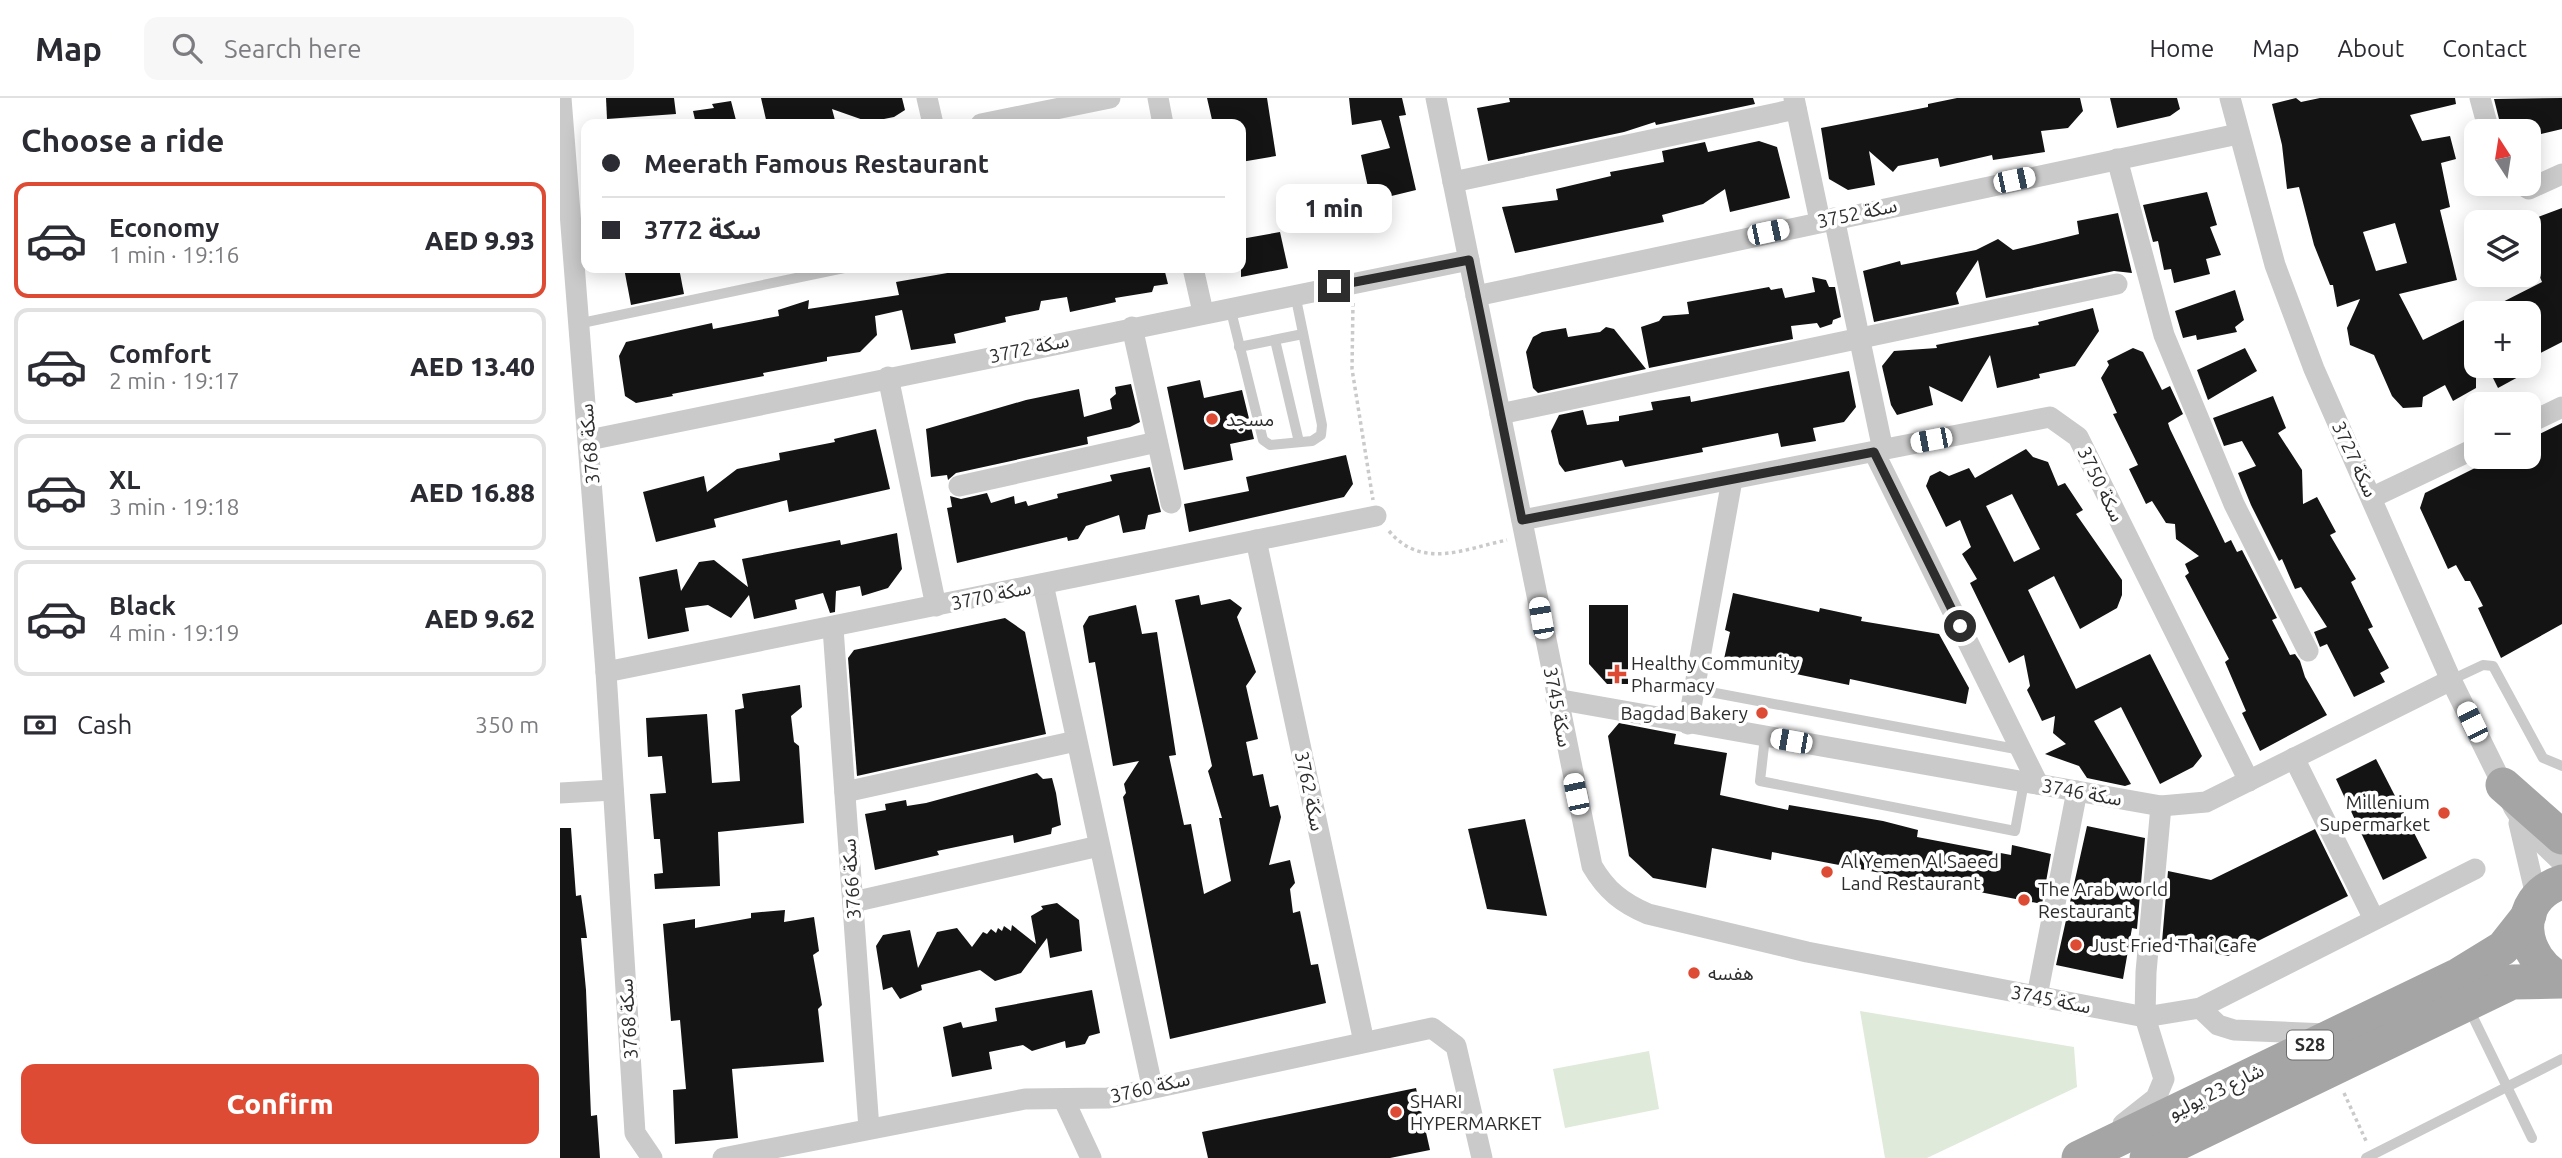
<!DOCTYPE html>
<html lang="en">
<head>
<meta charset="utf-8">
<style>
  body { margin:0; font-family:Ubuntu,"Noto Sans Arabic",sans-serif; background:#f7f7f7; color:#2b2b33; height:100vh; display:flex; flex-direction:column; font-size:26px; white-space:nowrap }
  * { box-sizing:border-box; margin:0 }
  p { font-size:23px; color:#7c7c81 }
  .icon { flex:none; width:38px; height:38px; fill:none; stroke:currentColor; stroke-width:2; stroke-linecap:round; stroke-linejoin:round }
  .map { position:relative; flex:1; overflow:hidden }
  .sheet { display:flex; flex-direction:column; background:#fff; width:560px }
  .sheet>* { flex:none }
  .guide { position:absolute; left:21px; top:21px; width:665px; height:154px; border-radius:14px; box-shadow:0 4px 18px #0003; display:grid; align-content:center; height:154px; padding:0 21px; background:#fff }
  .needle { width:46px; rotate:348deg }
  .fabs { position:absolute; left:1904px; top:21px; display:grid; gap:14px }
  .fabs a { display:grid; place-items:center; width:77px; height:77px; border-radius:14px; background:#fff; box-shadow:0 4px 18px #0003; font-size:35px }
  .end { position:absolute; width:32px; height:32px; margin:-16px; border:9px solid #2d2d2d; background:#fff; box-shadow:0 0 0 4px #fff }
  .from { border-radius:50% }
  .bubble { position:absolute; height:49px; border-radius:14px; background:#fff; box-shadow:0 4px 18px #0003; font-size:23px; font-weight:800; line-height:49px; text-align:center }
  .car { position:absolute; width:21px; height:42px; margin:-21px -10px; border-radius:9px; box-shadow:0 0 5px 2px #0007; background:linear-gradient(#fff 24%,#345 0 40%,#fff 0 76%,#345 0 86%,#fff 0) }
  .guide b { display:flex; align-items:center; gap:24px; height:66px; font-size:26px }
  .guide b+b { border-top:2px solid #e1e1e2 }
  .guide i { width:18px; height:18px; background:#2b2b33 }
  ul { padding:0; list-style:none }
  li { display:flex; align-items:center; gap:21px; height:116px; margin:0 14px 10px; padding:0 7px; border:4px solid #e1e1e2; border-radius:14px }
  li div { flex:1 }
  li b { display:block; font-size:26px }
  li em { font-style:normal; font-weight:800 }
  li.current { border-color:#de4b34 }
  li>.icon { width:63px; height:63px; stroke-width:1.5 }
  h2 { padding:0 21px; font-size:32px; line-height:84px }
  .pay { display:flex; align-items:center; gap:18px; height:77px; padding:0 21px; font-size:26px }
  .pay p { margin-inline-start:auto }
  .cta { display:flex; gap:14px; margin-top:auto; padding:14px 21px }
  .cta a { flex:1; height:80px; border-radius:14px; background:#de4b34; color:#fff; font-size:28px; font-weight:800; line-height:80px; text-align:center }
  header { display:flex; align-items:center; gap:42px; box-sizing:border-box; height:98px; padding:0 35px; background:#fff; border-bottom:2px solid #e1e1e2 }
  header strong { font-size:33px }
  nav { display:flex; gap:38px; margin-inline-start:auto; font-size:24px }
  .search { width:490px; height:63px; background:#f7f7f7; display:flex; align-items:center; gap:18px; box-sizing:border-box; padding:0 24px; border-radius:14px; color:#7c7c81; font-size:26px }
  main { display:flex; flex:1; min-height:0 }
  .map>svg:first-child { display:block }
  .green { fill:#dfeada }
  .building { fill:#141414; fill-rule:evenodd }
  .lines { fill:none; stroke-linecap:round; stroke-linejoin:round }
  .path { stroke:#cacaca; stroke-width:3.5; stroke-dasharray:3.5 3.5; stroke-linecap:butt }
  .service { stroke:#cacaca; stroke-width:10 }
  .minor { stroke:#cacaca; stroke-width:21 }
  .primary { stroke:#a5a5a5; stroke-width:35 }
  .route { stroke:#2d2d2d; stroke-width:9 }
  .poi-dot { fill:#de4b34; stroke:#fff; stroke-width:2.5 }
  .labels { text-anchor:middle; stroke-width:7; stroke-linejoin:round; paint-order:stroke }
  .shield { fill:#fff; stroke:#6c6c6c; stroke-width:2 }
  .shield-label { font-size:18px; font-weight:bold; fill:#2d2d2d }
  .street-label { font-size:19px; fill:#2d2d2d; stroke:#fff }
  .poi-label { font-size:19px; fill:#2d2d2d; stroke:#fff; text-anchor:start }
</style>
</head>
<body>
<header>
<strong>Map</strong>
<div class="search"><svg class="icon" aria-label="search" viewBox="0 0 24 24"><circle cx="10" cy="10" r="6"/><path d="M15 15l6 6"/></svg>Search here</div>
<nav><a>Home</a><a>Map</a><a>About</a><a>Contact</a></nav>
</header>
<main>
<section class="sheet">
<h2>Choose a ride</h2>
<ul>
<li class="current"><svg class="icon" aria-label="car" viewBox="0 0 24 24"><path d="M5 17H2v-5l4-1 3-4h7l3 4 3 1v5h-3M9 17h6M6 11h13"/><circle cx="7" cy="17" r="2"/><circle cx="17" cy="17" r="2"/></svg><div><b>Economy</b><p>1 min · 19:16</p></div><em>AED 9.93</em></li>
<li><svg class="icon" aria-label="car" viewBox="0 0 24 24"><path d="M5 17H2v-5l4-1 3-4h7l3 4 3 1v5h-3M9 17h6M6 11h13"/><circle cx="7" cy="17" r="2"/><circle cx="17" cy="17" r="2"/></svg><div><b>Comfort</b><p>2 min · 19:17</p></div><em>AED 13.40</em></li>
<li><svg class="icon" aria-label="car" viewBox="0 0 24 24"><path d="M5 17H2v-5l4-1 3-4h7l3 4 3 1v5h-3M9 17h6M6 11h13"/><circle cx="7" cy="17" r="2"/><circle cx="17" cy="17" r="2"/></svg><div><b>XL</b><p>3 min · 19:18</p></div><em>AED 16.88</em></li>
<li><svg class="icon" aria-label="car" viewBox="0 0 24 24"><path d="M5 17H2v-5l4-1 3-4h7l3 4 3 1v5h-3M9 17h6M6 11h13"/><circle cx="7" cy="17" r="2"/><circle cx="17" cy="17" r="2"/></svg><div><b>Black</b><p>4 min · 19:19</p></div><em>AED 9.62</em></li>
</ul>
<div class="pay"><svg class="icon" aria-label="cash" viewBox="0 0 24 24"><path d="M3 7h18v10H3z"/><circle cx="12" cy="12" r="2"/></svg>Cash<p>350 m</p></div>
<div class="cta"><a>Confirm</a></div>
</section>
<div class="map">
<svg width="2002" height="1060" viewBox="0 0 2002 1060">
  <rect width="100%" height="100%" fill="#fff"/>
  <g class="green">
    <polygon points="1300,913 1514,949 1517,989 1367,1060 1325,1060"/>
    <polygon points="1089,953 1099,1011 1005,1030 993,971"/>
  </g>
  <g class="building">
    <polygon points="46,0 114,0 116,16 47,21"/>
    <polygon points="201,0 342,0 345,12 334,19 309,24 272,11 276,26 207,26"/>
    <polygon points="647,0 707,0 716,58 681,64 681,26 653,26"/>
    <polygon points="789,0 842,0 846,17 839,18 856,92 811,103 801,57 830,50 821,22 792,27"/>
    <polygon points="949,0 1193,0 1195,6 1096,27 1095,24 1064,34 928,63 917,10 950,4"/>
    <polygon points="1397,0 1520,0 1523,13 1508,30 1481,33 1485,54 1433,62 1432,57 1380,69 1378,60 1338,68 1333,74 1309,53 1315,87 1288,92 1269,81 1261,30 1368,9 1368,6"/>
    <polygon points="1550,0 1617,0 1620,11 1610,18 1557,30"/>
    <path d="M1736,0L1741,4L1760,0H1895L1896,6L1850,17L1862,43L1890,38L1896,61L1881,65L1890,109L1880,112L1897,182L1839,196L1863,242L1916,216V290L1893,303L1885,287L1863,299L1862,309L1843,310L1832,298L1814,257L1790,247L1787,230L1800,201L1777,209L1773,187H1770L1754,147L1739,89L1727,91L1722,47L1712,6ZM1835,125L1847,165L1816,173L1803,134Z"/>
    <polygon points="2002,0 2002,31 1969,39 1969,33 1942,33 1934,1"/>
    <polygon points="171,3 177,26 136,26 133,13 154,10 152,6"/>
    <polygon points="1199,43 1217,49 1230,100 1170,114 1165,91 1143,106 1102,117 1104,124 955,155 942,109 998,102 996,91 1051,78 1050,74 1104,64 1102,53 1145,44 1148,54"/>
    <polygon points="1647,94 1657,127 1650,129 1661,157 1646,161 1650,176 1614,185 1611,171 1604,172 1598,143 1593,144 1583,107"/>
    <polygon points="2002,110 2002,244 1969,261 1969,215 1921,215 1982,184 1969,151 1969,136 1976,133 1973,121"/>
    <polygon points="1558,115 1572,175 1554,173 1426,200 1418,162 1396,195 1399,206 1314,224 1303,173 1340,163 1341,167 1416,152 1438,141 1453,152 1519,136 1517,123"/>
    <polygon points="720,134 728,170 681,179 681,141"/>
    <polygon points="64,170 119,170 124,196 71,207"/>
    <polygon points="416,170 604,170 608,186 594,188 592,194 555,200 556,204 510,214 507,199 481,203 479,212 445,219 446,224 394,236 396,245 351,252 342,212 315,218 317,237 300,254 267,259 267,263 203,275 204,278 112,296 113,298 76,305 65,298 59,258 66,244 152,225 153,231 219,218 218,212 249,202 248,211 339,197 336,184"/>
    <polygon points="1252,179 1266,182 1269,189 1275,189 1281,219 1273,222 1272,226 1260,230 1257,225 1231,228 1233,241 1089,270 1081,229 1099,223 1103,218 1129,216 1127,204 1209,189 1211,192 1222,190 1225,200 1255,194"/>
    <polygon points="1675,192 1684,222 1675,229 1677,234 1637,242 1636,237 1623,240 1615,213"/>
    <polygon points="1533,210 1539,233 1515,268 1479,276 1480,280 1437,290 1430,257 1402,304 1369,288 1373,307 1337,317 1331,307 1322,268 1334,253 1377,250 1376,247 1479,227 1478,224"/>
    <polygon points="1046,229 1054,231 1086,271 978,295 973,290 966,254 973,239 982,234 1006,230 1008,239 1040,234"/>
    <polygon points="1573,250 1583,254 1602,292 1610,288 1623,316 1608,325 1610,331 1665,445 1671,442 1677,454 1682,452 1717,520 1712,522 1730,557 1735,556 1740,563 1745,579 1767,617 1700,653 1682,615 1686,613 1665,564 1669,561 1625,478 1629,475 1625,466 1639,458 1616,441 1615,426 1606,425 1592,403 1586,406 1569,371 1578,367 1553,316 1557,315 1541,280 1549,267 1547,263"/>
    <polygon points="1685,250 1697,273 1648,302 1637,272"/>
    <polygon points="1927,268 1954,268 1960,278 1938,290"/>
    <polygon points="1289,273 1296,309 1284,324 1253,330 1256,343 1221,349 1218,335 1142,350 1143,354 1065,369 1062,362 1005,374 999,366 991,333 999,317 1023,312 1027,327 1059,323 1059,318 1093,312 1091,304 1130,298 1131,304"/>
    <polygon points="640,282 644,300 682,292 694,341 670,346 673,362 624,372 607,289"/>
    <polygon points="571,286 580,324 570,329 527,339 528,346 396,375 388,382 387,377 371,379 366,331 466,302 519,291 524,319 552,311 550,301 556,296 555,289"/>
    <polygon points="1713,298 1726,330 1718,335 1742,372 1743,406 1757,399 1776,434 1770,437 1796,481 1791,484 1813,529 1808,531 1829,570 1820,575 1825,584 1794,599 1767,546 1760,549 1754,534 1767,529 1741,489 1735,491 1722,461 1719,463 1691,407 1678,375 1696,368 1682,343 1664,348 1653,320"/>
    <polygon points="2002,325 2002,526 1941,560 1918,510 1923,508 1910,483 1905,483 1896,467 1888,471 1860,410 1865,395 1937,359 1969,359 1969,341"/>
    <polygon points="316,331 330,391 229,414 227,402 154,421 156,429 96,444 83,394 144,378 147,394 177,371 220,362 219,355 275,344 274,341"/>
    <path d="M1466,351L1473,359L1488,364L1498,388L1505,385L1523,412L1516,416L1562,482V497L1557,510L1520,531L1494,478L1468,492L1516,591L1590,556L1642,658L1633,669L1600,686L1561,609L1534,623L1571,686L1565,688L1527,680L1519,668L1485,656L1506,646L1493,635L1495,618L1482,623L1467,592L1470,588L1464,557L1449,565L1410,485L1417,481L1402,456L1411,449L1400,422L1386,429L1366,388L1370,378L1380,373L1389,378L1409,370L1415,380ZM1452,396L1480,451L1454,464L1426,408Z"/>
    <polygon points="786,357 793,386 784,399 629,434 624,406 689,393 686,379"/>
    <polygon points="590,369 601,414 588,417 585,431 563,435 559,417 526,428 518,441 508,443 507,439 397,465 387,410 392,409 390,398 401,401 427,395 431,405 454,398 455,406 466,403 468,408 498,400 497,396 552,383 550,377"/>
    <polygon points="337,435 342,471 328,490 302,498 300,488 276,493 275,514 270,515 263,495 235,502 237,511 194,521 189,497 171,520 148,507 125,510 129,533 88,541 79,479 117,471 121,493 139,464 154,462 188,489 182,461 280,442 281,447"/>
    <polygon points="1173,495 1259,514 1260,510 1302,519 1301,523 1379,536 1409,590 1406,606 1290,581 1289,587 1164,561 1170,534 1165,532"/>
    <polygon points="639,497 641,507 670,501 682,510 677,519 696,574 686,588 698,641 686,644 693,678 703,676 710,709 718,707 721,719 709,767 730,762 735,785 730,791 733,815 740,813 751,867 758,866 766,905 610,941 563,699 566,695 564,686 579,663 553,668 535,564 529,565 523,528 529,518 576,507 582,536 597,534 616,657 609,658 624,727 631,726 644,796 671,783 659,720 662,720 648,673 652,668 615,502"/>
    <polygon points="1029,507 1068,507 1068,586 1047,586 1029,566"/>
    <polygon points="445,520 465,534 486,636 297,678 288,560 294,552"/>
    <polygon points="240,587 242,609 231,618 234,644 239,648 244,725 158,734 160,788 95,791 94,776 103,775 100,741 94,741 90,696 106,695 102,658 88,659 86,620 147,616 152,685 180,683 175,612 184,610 182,596"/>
    <polygon points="1059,625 1116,636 1114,646 1167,655 1160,697 1228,712 1229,707 1323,723 1358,732 1357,739 1451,757 1452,747 1491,756 1482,806 1212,754 1211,762 1152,750 1146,790 1093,780 1069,758 1048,638"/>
    <polygon points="1816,661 1867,760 1823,782 1776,681"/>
    <polygon points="477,675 483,681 492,680 496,695 501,727 492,730 491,736 454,745 453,737 377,753 379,757 315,772 305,716 326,712 325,706 346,702 347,708 366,705"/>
    <polygon points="965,721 987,818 927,811 908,731"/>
    <polygon points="1527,728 1585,740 1577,831 1572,830 1563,881 1496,867"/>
    <polygon points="0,730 11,730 16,798 21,797 27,840 21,840 26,892 31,1018 37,1017 40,1060 0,1060"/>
    <polygon points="1755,731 1788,798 1668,858 1602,844 1608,773 1651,782"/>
    <polygon points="497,805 519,822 522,853 490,860 487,840 461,875 435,883 420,872 361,887 362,892 340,901 332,889 323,892 316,848 323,837 350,832 358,870 377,834 397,830 412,849 423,834 427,836 431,831 436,835 438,830 442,833 444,828 451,833 452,827 476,846 471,818 483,811 481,808"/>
    <polygon points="225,812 224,824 254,819 259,853 253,857 262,907 258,911 264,964 172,971 178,1040 115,1046 113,992 126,991 120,922 111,923 103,826 135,821 135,830 191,820 191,815"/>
    <polygon points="532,892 540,935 529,938 525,946 506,950 505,943 472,953 463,947 429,954 432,971 392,979 383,929 401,924 403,930 437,923 435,910"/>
    <polygon points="856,990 870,1052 830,1060 648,1060 642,1034"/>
  </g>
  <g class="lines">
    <g class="path">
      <polyline points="793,205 792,271 813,402"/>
      <path d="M829,433C862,472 904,451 947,442"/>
      <polyline points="1784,995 1807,1045"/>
    </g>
    <g class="service">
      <polyline points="670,209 703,342 710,347 752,343 761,337 762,327 735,196"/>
      <polyline points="17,226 284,170"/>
      <polyline points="715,242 739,344"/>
      <polyline points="679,249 743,236"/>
      <polyline points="1891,582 1923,567 1933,568 1983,660 2002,668"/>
      <polyline points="1134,591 1461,652"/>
      <polyline points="1205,639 1200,683 1455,733 1464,684"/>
      <polyline points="1909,911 1972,1040"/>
      <polyline points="1806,1060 2002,961"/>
    </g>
    <g class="minor">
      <polyline points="1,0 46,574 75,1035 92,1060"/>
      <polyline points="367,0 373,26"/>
      <polyline points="598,0 603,26"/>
      <path d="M876,0L1032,768C1046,792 1062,805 1088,816L1247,854L1585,919L1640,910L1915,771"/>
      <polyline points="1234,0 1260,123"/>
      <polyline points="1670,0 1715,167 1754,271 1891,582 1954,710 1969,733 2002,764"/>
      <polyline points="1920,0 1929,33"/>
      <polyline points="421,26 550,0"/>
      <polyline points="1557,61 1604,237 1674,406 1748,553"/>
      <polyline points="893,84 1236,11"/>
      <polyline points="1961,86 1969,91 2002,76"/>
      <polyline points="1274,120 1323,352"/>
      <polyline points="633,170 643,214"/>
      <polyline points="916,198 1678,36"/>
      <polyline points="572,229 611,405"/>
      <polyline points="328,279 376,508"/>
      <polyline points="940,316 1557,186"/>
      <polyline points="1969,325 2002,309"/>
      <polyline points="29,342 909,162"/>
      <polyline points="1314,354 1478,686"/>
      <polyline points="399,388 597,344"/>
      <polyline points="1813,399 1916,350"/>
      <polyline points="962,422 1490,319 1518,339 1689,683"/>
      <polyline points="696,442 804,944"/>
      <polyline points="483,486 592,988"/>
      <polyline points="273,530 309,1031"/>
      <polyline points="46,574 816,418"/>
      <polyline points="996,601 1601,708 1646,704 1891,582"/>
      <polyline points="1128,626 1172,382"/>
      <polyline points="1734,660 1814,821"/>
      <polyline points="285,694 516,643"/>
      <polyline points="0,695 53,692"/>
      <polyline points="1959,725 1977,802"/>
      <polyline points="293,804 539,748"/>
      <polyline points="1477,898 1517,693"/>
      <polyline points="1640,910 1658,927 1674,932 1767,936"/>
      <polyline points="504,1002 531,1060"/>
      <polyline points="1563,1026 1596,1000 1604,981 1585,919 1586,874 1601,708"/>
      <polyline points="163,1060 465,1001 548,1000 872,930 896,948 922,1060"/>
    </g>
    <g class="primary">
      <polyline points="1943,687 2002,739"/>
      <path d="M2002,784C1951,801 1959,861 2002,882"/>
      <polyline points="1519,1060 1899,877 1943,850 1969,817"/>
      <polyline points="1587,1060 1952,884 2002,883"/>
    </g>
  </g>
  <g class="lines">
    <polyline class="route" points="774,188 909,162 962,422 1314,354 1400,528"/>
  </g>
  <g class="poi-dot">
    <circle cx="652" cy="321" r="7"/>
    <path d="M1053.5 565.5h7v7h7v7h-7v7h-7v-7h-7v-7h7z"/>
    <circle cx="1202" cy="615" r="7"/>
    <circle cx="1884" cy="715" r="7"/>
    <circle cx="1267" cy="774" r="7"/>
    <circle cx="1464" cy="802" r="7"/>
    <circle cx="1516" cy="847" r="7"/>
    <circle cx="1134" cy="875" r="7"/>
    <circle cx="836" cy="1014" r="7"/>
  </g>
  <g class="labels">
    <rect class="shield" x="1727" y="932.5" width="46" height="29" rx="5"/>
    <g class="shield-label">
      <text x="1750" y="953">S28</text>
    </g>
    <g class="street-label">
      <text transform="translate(1297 115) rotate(-12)" y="7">سكة 3752</text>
      <text transform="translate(469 250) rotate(-12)" y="7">سكة 3772</text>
      <text transform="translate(29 346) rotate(-95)" y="7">سكة 3768</text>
      <text transform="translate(1795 361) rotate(65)" y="7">سكة 3727</text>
      <text transform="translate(1541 386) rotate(64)" y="7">سكة 3750</text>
      <text transform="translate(431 497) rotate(-12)" y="7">سكة 3770</text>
      <text transform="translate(998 609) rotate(79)" y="7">سكة 3745</text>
      <text transform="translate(750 693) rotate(78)" y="7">سكة 3762</text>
      <text transform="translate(1522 694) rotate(10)" y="7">سكة 3746</text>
      <text transform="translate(291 781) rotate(-94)" y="7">سكة 3766</text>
      <text transform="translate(1491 901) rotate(11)" y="7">سكة 3745</text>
      <text transform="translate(68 921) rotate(-94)" y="7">سكة 3768</text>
      <text transform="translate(590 989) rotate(-13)" y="7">سكة 3760</text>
      <text transform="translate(1656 993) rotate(-26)" y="7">شارع 23 يوليو</text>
    </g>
    <g class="poi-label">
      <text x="666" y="328">مسجد</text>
      <text x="1071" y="572">Healthy Community<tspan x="1071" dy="22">Pharmacy</tspan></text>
      <text x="1188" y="622" text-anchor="end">Bagdad Bakery</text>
      <text x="1870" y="711" text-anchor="end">Millenium<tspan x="1870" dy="22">Supermarket</tspan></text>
      <text x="1281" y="770">Al Yemen Al Saeed<tspan x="1281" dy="22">Land Restaurant</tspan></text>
      <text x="1478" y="798">The Arab world<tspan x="1478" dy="22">Restaurant</tspan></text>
      <text x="1530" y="854">Just Fried Thai Cafe</text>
      <text x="1148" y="882">هفسه</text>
      <text x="850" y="1010">SHARI<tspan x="850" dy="22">HYPERMARKET</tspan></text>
    </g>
  </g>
</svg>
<div class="fabs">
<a><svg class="needle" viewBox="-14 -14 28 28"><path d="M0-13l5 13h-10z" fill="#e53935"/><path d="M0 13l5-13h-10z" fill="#7c7c81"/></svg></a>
<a><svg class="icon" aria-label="layers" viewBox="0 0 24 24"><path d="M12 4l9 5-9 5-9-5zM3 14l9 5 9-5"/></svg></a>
<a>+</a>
<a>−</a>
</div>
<i class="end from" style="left:1400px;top:528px"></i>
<i class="end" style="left:774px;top:188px"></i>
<div class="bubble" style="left:716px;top:86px;width:116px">1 min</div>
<i class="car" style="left:1454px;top:82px;rotate:78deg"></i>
<i class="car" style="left:1208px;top:134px;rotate:78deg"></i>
<i class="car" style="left:1371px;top:342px;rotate:259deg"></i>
<i class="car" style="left:981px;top:520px;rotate:350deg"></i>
<i class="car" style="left:1912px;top:624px;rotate:334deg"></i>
<i class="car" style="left:1231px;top:643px;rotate:280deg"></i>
<i class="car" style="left:1016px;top:696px;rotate:348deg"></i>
<div class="guide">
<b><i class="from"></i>Meerath Famous Restaurant</b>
<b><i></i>سكة 3772</b>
</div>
</div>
</main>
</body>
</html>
